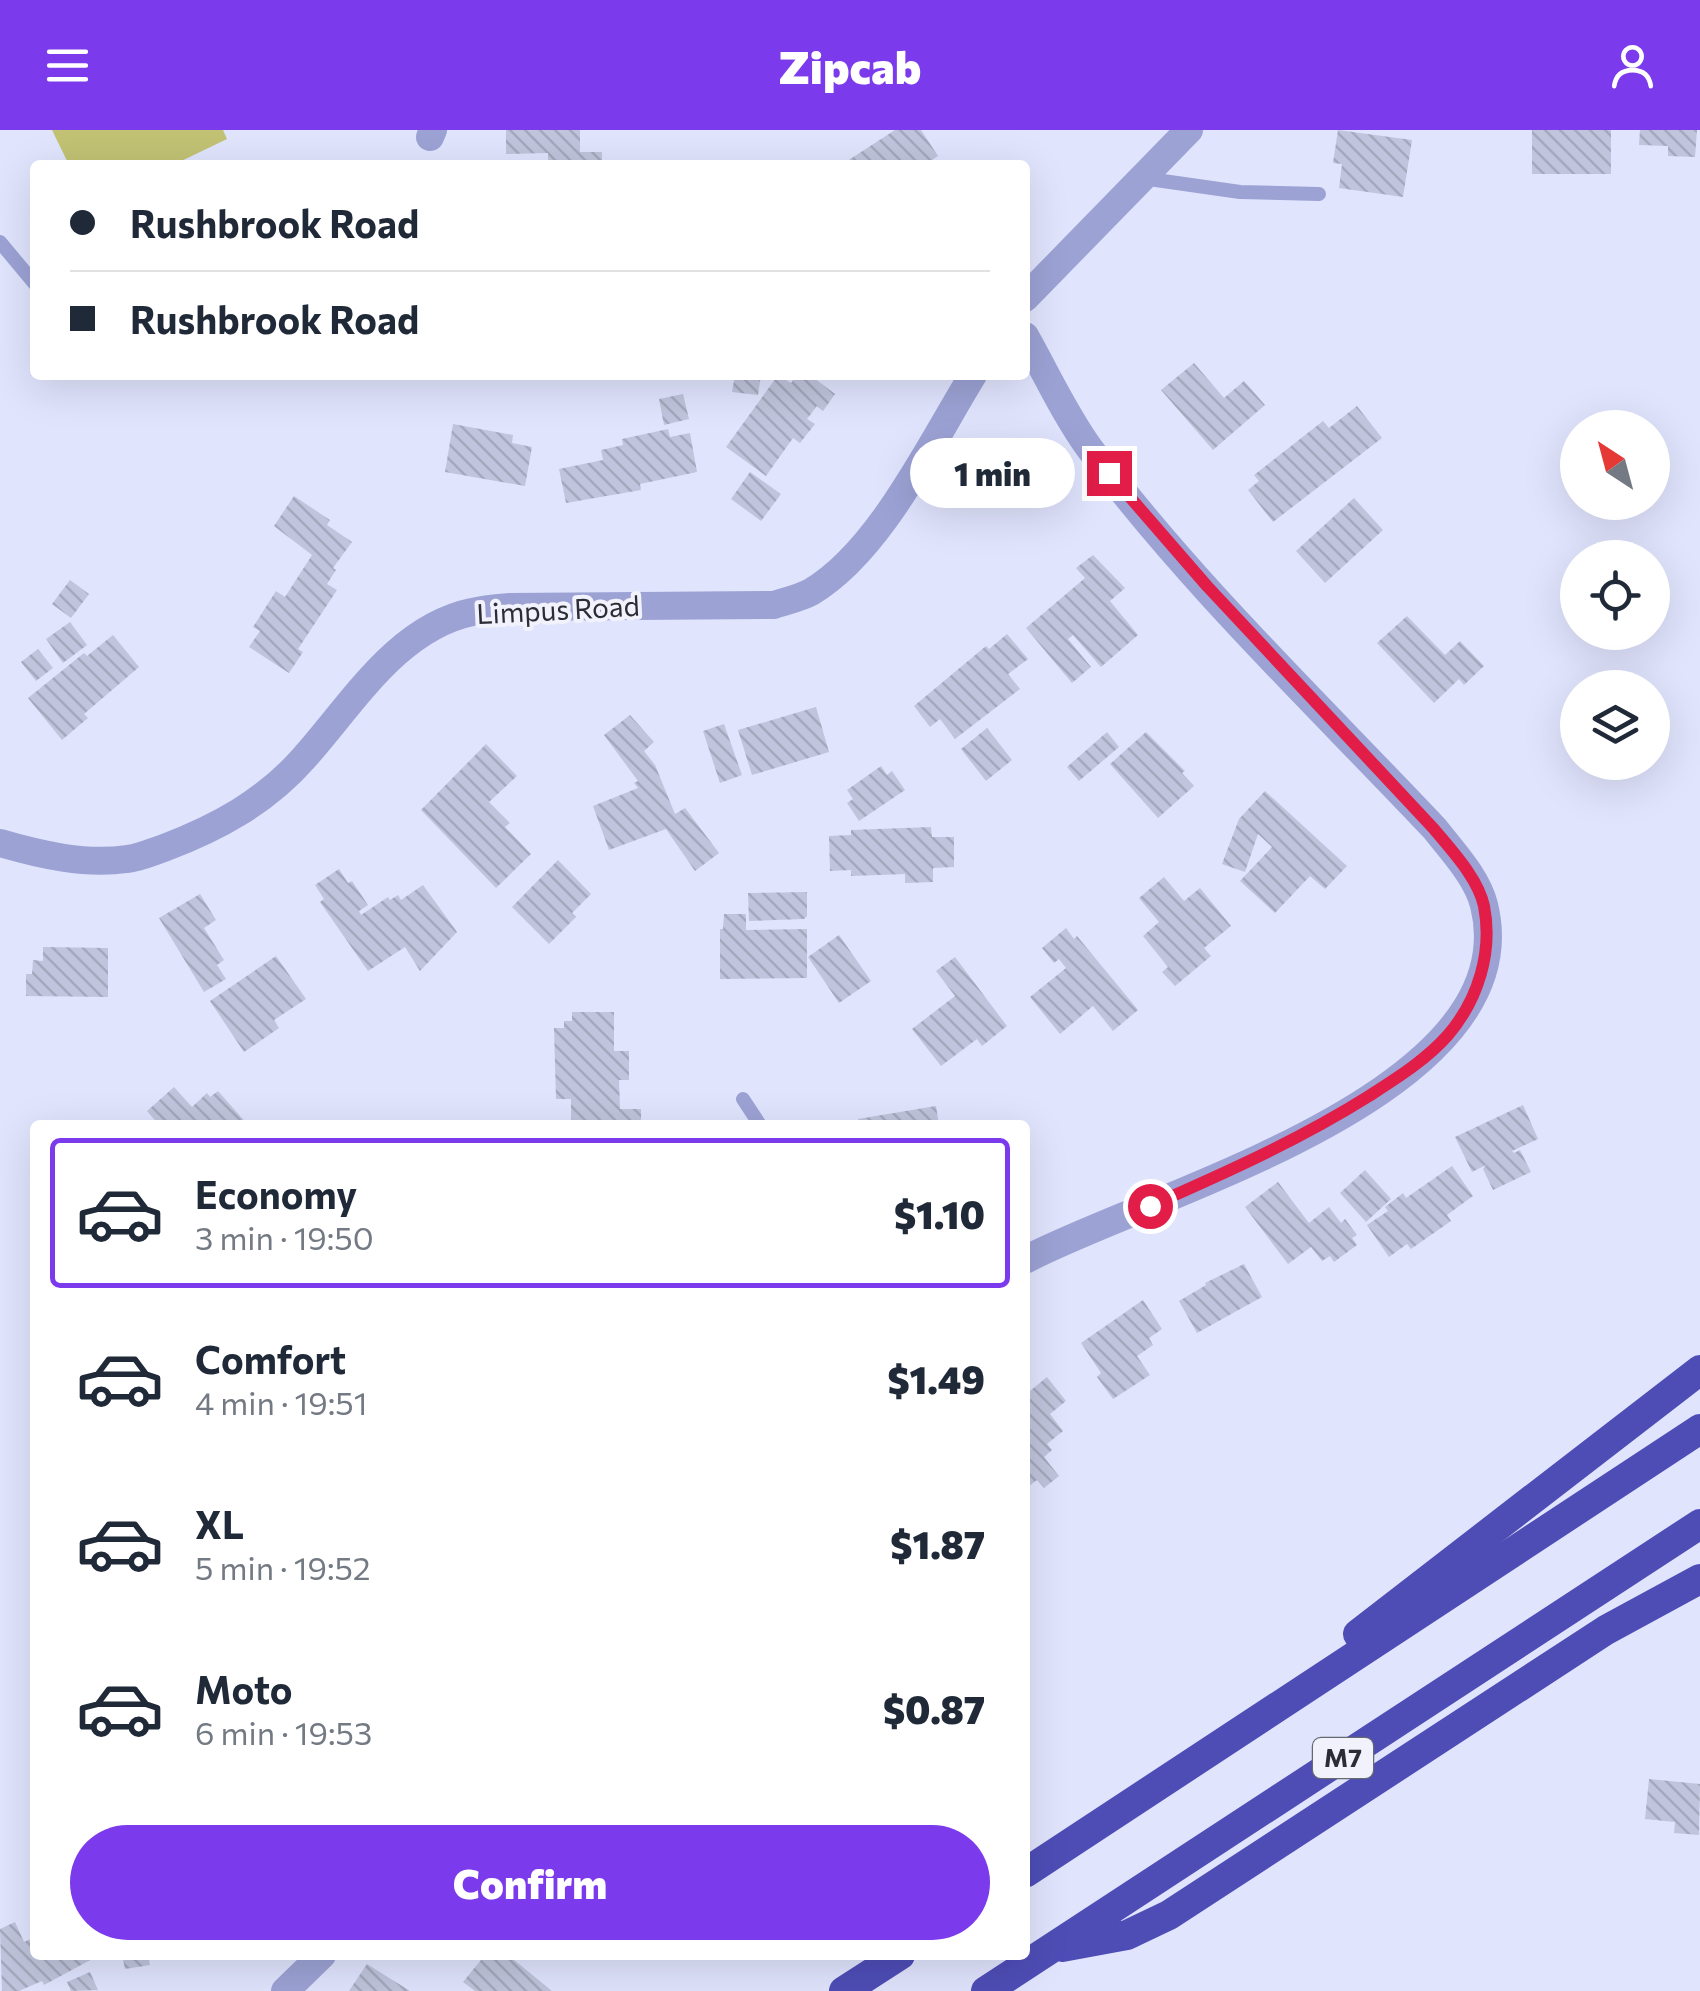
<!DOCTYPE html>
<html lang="en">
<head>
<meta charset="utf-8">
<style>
  body { margin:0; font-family:Commissioner,sans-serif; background:#f6f6f7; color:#1f2937; height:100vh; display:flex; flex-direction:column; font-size:38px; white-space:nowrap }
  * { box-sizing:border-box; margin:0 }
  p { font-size:32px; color:#747a83 }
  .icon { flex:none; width:55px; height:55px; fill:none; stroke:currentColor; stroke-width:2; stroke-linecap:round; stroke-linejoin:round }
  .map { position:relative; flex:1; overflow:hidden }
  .panel { position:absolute; left:30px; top:990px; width:1000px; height:840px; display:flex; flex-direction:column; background:#fff; border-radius:10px; box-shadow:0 10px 40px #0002 }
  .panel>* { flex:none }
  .hud { position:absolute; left:30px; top:30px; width:1000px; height:220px; border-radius:10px; box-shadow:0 10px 40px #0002; display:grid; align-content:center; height:220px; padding:0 40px; background:#fff }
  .needle { width:65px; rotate:324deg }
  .controls { position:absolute; left:1560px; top:280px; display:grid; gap:20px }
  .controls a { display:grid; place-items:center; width:110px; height:110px; border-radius:50%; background:#fff; box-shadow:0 10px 40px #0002; font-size:50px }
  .end { position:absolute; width:45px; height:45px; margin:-22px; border:12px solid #e11d48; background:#fff; box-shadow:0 0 0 5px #fff }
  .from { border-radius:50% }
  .bubble { position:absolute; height:70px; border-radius:35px; background:#fff; box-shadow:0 10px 40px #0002; font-size:32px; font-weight:800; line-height:70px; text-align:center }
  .hud b { display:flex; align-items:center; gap:35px; height:95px; font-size:38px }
  .hud b+b { border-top:2px solid #e0e1e3 }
  .hud i { width:25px; height:25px; background:#1f2937 }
  ul { padding:18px 0 0; list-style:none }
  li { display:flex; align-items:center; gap:30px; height:150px; margin:0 20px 15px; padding:0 20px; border:5px solid transparent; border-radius:10px }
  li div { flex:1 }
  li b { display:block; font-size:38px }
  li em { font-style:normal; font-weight:800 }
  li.on { border-color:#7c3aed }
  li>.icon { width:90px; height:90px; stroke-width:1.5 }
  .button { display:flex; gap:20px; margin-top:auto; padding:20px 40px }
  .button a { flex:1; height:115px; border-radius:60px; background:#7c3aed; color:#fff; font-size:40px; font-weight:800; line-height:115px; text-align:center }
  header { display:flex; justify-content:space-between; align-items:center; height:130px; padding:0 40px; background:#7c3aed; color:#fff; font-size:45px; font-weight:800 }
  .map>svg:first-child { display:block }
  .grass { fill:#c1c273 }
  .building { fill:url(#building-back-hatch) }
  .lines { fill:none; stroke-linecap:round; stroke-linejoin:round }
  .lane { stroke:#9ca2d4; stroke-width:14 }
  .street { stroke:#9ca2d4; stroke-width:28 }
  .highway { stroke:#4e4db6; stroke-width:30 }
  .route { stroke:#e11d48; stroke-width:12 }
  .labels { text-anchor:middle; stroke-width:8; stroke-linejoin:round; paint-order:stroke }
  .shield { fill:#f1f2fc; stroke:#666871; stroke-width:2.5 }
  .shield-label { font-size:25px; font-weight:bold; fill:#2b2d36 }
  .street-label { font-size:28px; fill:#2b2d36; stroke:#f1f2fc }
</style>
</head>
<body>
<header><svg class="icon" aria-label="menu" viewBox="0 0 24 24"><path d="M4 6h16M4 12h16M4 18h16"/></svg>Zipcab<svg class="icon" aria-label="person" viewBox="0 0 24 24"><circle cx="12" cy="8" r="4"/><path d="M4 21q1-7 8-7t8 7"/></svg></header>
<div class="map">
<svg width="1700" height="1861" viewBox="0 0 1700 1861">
  <defs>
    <pattern id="building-back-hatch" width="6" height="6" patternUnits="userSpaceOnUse" patternTransform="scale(2.5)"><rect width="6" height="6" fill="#c0c4dc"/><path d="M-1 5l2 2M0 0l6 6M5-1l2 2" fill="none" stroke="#a5a9bd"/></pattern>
  </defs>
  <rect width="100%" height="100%" fill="#e0e4fd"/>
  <polygon class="grass" points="52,0 223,0 227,9 173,35 69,35"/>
  <g class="building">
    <polygon points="506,0 580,0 580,22 602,22 602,35 548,35 548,23 506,24"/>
    <polygon points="895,0 921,0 938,26 925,35 841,35"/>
    <polygon points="1338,0 1412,10 1403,67 1339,58 1342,34 1333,33"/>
    <rect x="1532" y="0" width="79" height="44"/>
    <polygon points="1640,0 1697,0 1695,27 1668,26 1668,16 1639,15"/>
    <polygon points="1194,233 1224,268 1244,251 1265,275 1213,320 1161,260"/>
    <polygon points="735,245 761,245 758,265 732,262"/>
    <polygon points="778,245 791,253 797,245 810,245 835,264 823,281 817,276 807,289 815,294 800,313 793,308 766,346 726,317"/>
    <polygon points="683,264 689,289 664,295 659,269"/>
    <polygon points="1357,276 1382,308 1273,392 1248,360 1259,351 1254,345 1323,291 1329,298"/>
    <polygon points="453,294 513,305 512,313 532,317 525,356 445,342"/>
    <polygon points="668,299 670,307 690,303 697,342 640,354 641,360 566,373 559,339 603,330 601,320 623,315 622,309"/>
    <polygon points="750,342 781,364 761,391 731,369"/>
    <polygon points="294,366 330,390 327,395 352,412 333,438 336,440 327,454 337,460 298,519 303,522 289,543 249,517 260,501 253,497 276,461 285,467 312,425 274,396"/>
    <polygon points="1354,368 1383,400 1325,453 1296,421"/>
    <polygon points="1093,425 1125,458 1110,471 1138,505 1101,537 1073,505 1068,509 1091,537 1072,553 1026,498 1085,448 1076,438"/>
    <polygon points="70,450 89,464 71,488 52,474"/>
    <polygon points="1407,486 1445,525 1460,511 1484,536 1464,555 1459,549 1434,573 1377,513"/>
    <polygon points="70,492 87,515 63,533 46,509"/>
    <polygon points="1007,504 1028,529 1008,544 1020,559 955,609 940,589 930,597 914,576 986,516 989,519"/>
    <polygon points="113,505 139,537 84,584 88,588 62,610 28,568 84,523 87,526"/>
    <polygon points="38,519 53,538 36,551 21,532"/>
    <polygon points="816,577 829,622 752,645 738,600"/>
    <polygon points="630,585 654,612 644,621 655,635 675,684 685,678 719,723 695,741 666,699 609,720 593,676 638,658 634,653 638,651 604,605"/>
    <polygon points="724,594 742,645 720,653 703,601"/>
    <polygon points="987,598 1012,630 986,651 961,619"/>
    <polygon points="1107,602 1119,617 1079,651 1067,637"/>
    <polygon points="1146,602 1185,641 1182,643 1194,656 1158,688 1110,634"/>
    <polygon points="486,614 517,646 489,672 510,693 505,697 531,724 496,758 421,680"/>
    <polygon points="881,636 887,645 892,641 905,660 859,691 847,673 853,669 847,660"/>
    <polygon points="1265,661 1347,736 1325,759 1310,746 1275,783 1240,751 1272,717 1258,704 1245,742 1222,734 1239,689"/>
    <polygon points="931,697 932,707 954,707 954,737 933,738 933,752 905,753 905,744 851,746 851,740 830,741 829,706 851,705 851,700"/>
    <polygon points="558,730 591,764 572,783 576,787 549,814 512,777"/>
    <polygon points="339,739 348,753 352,751 368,775 359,781 361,785 388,767 390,770 398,765 401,770 423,755 457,802 420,841 405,817 368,841 320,772 324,769 315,755"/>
    <polygon points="1164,747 1184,771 1200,758 1231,796 1204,818 1211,826 1175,856 1162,842 1168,837 1143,806 1159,792 1139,768"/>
    <polygon points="807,762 807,786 804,789 749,791 748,763"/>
    <polygon points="200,764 216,790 204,798 224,830 217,835 226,849 204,862 159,788"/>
    <polygon points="724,784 746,784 746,800 807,799 807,848 720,849 720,799 723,799"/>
    <polygon points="1066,798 1074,809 1077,806 1138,880 1113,901 1093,876 1060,904 1030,867 1066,838 1059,829 1054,833 1042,818"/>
    <polygon points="839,805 871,851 839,873 808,827"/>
    <polygon points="43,817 108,818 108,867 26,866 26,844 32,844 33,830 43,831"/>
    <polygon points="276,826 306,869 274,890 279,898 244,922 210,871"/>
    <polygon points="955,827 1007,896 982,916 977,909 941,936 912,899 955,866 936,841"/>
    <polygon points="572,882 614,882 614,921 629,921 629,950 619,950 620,979 641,979 641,995 571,995 571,969 556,969 554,898 564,898 564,891 572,891"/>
    <polygon points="174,957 192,977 207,963 210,967 218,961 248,995 159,995 147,981"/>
    <polygon points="1523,975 1538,1009 1512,1021 1514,1023 1520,1020 1531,1042 1493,1060 1483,1039 1486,1035 1472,1042 1455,1007"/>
    <polygon points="936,976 939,995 859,995 858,989"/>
    <polygon points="1452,1036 1473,1066 1447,1085 1451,1091 1411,1119 1407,1114 1389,1127 1367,1095 1388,1081 1385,1077 1403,1063 1406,1068"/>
    <polygon points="1365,1040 1391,1069 1366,1092 1340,1063"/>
    <polygon points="1278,1052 1309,1093 1329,1077 1341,1093 1345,1089 1357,1105 1352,1108 1357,1115 1334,1132 1330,1126 1322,1131 1311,1117 1288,1134 1245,1077"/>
    <polygon points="1244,1134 1262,1167 1197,1203 1179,1171 1206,1155 1205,1153"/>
    <polygon points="1143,1170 1162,1199 1149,1208 1153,1215 1137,1226 1150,1245 1113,1269 1097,1247 1101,1243 1081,1213"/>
    <polygon points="1047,1247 1066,1271 1050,1284 1063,1301 1047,1314 1052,1320 1044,1327 1059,1346 1044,1358 1037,1350 1025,1359 1025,1332 1029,1329 1025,1324 1025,1265"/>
    <polygon points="1649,1649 1700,1654 1699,1705 1674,1703 1675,1692 1645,1689"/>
    <polygon points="15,1792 24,1812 35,1807 35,1825 92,1825 94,1828 44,1855 42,1851 19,1861 2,1861 0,1799"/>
    <polygon points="122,1825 164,1825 164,1827 149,1830 150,1835 125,1839"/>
    <polygon points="485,1825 508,1825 552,1861 475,1861 463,1852"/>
    <polygon points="367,1834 410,1861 349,1861"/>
    <polygon points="90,1842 98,1860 71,1861 67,1852"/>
  </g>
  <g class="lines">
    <g class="lane">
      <polyline points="1142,48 1240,62 1319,64"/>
      <polyline points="0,112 35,154"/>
      <polyline points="743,969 760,995"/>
    </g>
    <g class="street">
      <polyline points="430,7 433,0"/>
      <polyline points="1025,168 1189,0"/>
      <path d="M1025,206C1046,243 1065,285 1090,319C1191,454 1319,576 1435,699C1452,721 1477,747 1484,775C1531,964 1146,1065 1025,1130"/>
      <path d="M0,713C41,725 85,735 127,729C139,728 152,722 164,718C217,698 265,672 303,629C351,576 396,498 472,482C484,479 497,478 509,477L774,475C786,471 800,468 811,462C880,421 931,313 973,245"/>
      <polyline points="285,1861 322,1825"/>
    </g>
    <g class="highway">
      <polyline points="1358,1504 1700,1240"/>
      <polyline points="1025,1743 1700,1299"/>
      <polyline points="1062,1817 1127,1805 1169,1785 1606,1500 1700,1449"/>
      <polyline points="844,1861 900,1825"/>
      <polyline points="986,1861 1700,1394"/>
    </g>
  </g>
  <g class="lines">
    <path class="route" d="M1109,343L1207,456L1434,699C1452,721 1478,748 1484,776C1493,822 1478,870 1448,905C1426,930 1397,948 1369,966C1299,1010 1225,1043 1150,1076"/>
  </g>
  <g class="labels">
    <rect class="shield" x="1313" y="1608" width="60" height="40" rx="8"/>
    <g class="shield-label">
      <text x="1343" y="1637">M7</text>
    </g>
    <g class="street-label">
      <text transform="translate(558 480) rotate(-3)" y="10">Limpus Road</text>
    </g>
  </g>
</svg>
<div class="controls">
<a><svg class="needle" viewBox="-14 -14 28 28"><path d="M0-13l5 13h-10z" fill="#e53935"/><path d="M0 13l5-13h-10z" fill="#747a83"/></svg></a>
<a><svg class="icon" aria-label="locate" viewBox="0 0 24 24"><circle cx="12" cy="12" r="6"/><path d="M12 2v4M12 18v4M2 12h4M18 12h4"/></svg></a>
<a><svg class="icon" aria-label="layers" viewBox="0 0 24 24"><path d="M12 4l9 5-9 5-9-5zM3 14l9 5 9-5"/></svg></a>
</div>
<i class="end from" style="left:1150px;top:1076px"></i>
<i class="end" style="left:1109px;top:343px"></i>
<div class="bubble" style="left:910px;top:308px;width:165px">1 min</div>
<div class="hud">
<b><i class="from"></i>Rushbrook Road</b>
<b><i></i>Rushbrook Road</b>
</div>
<section class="panel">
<ul>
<li class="on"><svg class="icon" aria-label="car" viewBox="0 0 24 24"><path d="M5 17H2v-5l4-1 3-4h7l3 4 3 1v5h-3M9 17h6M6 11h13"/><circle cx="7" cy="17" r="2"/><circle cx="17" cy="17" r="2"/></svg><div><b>Economy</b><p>3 min · 19:50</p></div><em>$1.10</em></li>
<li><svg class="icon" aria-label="car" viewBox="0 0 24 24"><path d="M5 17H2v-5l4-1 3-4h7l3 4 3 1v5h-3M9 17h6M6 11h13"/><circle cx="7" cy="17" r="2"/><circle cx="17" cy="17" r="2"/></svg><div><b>Comfort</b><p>4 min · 19:51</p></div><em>$1.49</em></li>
<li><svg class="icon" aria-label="car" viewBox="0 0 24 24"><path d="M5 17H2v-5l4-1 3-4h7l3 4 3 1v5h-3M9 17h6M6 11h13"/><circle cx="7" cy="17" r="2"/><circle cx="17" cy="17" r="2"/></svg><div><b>XL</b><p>5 min · 19:52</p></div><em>$1.87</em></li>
<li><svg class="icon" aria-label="car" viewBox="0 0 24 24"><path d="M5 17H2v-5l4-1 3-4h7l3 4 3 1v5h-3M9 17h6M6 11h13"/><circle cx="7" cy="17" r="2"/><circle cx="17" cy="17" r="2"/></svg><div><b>Moto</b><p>6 min · 19:53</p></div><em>$0.87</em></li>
</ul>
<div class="button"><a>Confirm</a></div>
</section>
</div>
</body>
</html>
